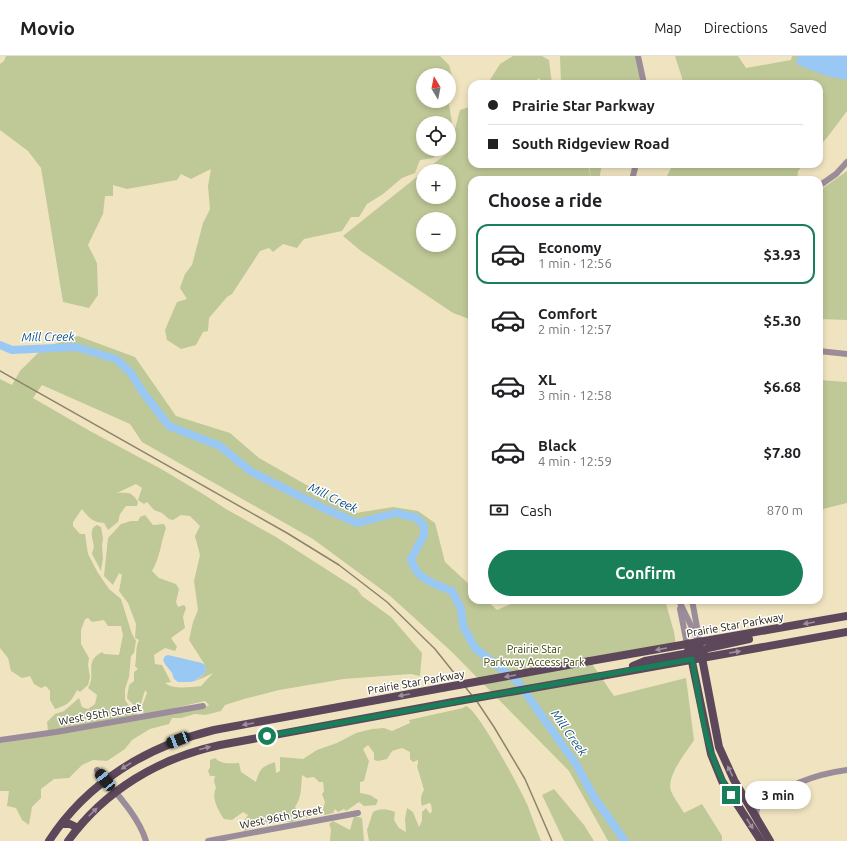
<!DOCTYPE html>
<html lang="en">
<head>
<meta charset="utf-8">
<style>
  body { margin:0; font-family:Ubuntu,sans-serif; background:#f2f2f2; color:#202124; height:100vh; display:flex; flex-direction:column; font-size:15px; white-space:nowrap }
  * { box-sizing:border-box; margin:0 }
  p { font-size:13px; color:#757577 }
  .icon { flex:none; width:22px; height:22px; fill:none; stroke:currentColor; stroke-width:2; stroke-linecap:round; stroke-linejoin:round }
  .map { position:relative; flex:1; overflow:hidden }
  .sheet { position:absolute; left:468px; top:120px; width:355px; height:428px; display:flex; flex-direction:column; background:#fff; border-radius:12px; box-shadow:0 2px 6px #0003 }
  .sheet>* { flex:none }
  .top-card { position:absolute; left:468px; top:24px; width:355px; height:88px; border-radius:12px; box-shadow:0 2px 6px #0003; display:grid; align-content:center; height:88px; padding:0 20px; background:#fff }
  .needle { width:26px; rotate:350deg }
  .buttons { position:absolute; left:416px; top:12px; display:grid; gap:8px }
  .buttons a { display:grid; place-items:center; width:40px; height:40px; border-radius:50%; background:#fff; box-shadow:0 2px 6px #0003; font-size:20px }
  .end { position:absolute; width:18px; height:18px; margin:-9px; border:5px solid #197f59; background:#fff; box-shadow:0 0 0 2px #fff }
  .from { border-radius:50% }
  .bubble { position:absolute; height:28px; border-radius:14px; background:#fff; box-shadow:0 2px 6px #0003; font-size:13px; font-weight:700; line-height:28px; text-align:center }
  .car { position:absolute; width:12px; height:24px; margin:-12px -6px; border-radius:5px; box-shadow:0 0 3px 1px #0007; background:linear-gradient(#222 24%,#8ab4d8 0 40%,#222 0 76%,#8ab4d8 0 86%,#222 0) }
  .top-card b { display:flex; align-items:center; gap:14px; height:38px; font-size:15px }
  .top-card b+b { border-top:1px solid #e0e0e0 }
  .top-card i { width:10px; height:10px; background:#202124 }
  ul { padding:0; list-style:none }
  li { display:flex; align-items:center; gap:12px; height:60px; margin:0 8px 6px; padding:0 12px; border:2px solid transparent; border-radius:12px }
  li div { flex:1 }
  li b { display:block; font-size:15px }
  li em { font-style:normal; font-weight:700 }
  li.current { border-color:#197f59 }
  li>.icon { width:36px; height:36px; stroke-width:1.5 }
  h2 { padding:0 20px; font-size:18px; line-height:48px }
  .pay { display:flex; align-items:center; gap:10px; height:44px; padding:0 20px; font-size:15px }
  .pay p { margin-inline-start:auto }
  .cta { display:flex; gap:8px; margin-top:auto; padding:8px 20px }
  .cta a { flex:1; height:46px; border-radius:24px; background:#197f59; color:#fff; font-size:16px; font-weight:700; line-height:46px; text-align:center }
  header { display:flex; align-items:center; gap:24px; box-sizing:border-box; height:56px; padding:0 20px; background:#fff; border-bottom:1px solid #e0e0e0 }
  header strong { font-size:19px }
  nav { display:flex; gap:22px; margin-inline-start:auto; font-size:14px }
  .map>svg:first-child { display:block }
  .green { fill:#bfc897; fill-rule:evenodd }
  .water { fill:#99c8f5 }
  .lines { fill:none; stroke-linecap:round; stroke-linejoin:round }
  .river { stroke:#99c8f5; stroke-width:8 }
  .minor { stroke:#9a8d99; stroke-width:6 }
  .major { stroke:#5c475b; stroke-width:8 }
  .rail { stroke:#8d856b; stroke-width:1.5 }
  .major-bridge { stroke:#5c475b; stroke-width:8 }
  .oneway { fill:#9d919d }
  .route { stroke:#197f59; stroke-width:5 }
  .labels { text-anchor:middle; stroke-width:3; stroke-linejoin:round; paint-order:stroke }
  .street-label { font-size:11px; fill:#1e1a0d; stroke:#fff }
  .park-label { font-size:11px; fill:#3a4104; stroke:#fff }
  .water-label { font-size:12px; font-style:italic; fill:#0b4e81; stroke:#fff }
</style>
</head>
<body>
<header>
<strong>Movio</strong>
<nav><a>Map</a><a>Directions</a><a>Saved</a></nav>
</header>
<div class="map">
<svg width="847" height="785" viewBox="0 0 847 785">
  <rect width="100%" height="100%" fill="#f0e4c0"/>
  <g class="green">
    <path d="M6,0H440L449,9L454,27L449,49L452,67L449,75V67H423V93H442L433,102L420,104L415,117L402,122L383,138L367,148L359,161H351L342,175L304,183L297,192L283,188L273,196L269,192L260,195L232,238L227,241L209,262L208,275L203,276L196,289L181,293L167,284L165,274L177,246L187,243L180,232L185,218L192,209L203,167L210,153L208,130L211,113L191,123L181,118L177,124L127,133L113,129V140H105L103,158L88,189L97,207L98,239L89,252L63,246L41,112L28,95L0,74V8L4,5ZM423,19H449V45H423Z"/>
    <polygon points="513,0 542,0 549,4 552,28 542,28 539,22 533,28 490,28 488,27 500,8"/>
    <polygon points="560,0 640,0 647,28 561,28"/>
    <polygon points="675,0 738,0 746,12 791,4 792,0 847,0 847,55 829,79 819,91 819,28 682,28 682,22"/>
    <path d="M472,50V108H588L591,124H472V264L453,257L361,195L343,180L423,116V141H449V115H424L449,96L460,54ZM423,163H449V189H423Z"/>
    <polygon points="589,108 602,108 599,124 591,124"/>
    <polygon points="673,108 804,108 798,115 797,124 665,124"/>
    <polygon points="847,115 847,264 819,263 819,135"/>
    <path d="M78,280L135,301L176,360L230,377L259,402L356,457L393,451L418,455L435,467L445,506L472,531V544H486L497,554L520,544H665L674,576L676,590L592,608L614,640L686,622L694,684C686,697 666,720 671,735C674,742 680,750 684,757L702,748L722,780V785H608L569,715L452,596L389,539L313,483L142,386L130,368L42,329L33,342L90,375L163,414L203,438L226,453L276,481L357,533L362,540L391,561L422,597L420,620L411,618L344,623L279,634L244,643L225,649L221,655L205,659L195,658L181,662H172L169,668L150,673L132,684L125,693L107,705L93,704L82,709L69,722L54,723L41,733V742L32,751L29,769L22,764L16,752L7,750L9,735H0V687L203,652L209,649L205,645L144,659L142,650L147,637L145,634L140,651L136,652L127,642L129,629L134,625V616L138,613L135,610C137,601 135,591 139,584L135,582L136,568L128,547L119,535L122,519L119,517L113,529L104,520L108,482L121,468L131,465H138L140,461L145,459L153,469L164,468L166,472C161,486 160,502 152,515L159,522L176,528L179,533L176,546L178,551L184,549L186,552L183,561L185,572L171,582L177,591L175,595L165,592L154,599L155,608L162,609L171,626L165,627C174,634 190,631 201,630L213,617L196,625L206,616L205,609L189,584L193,566L198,554L194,525L200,499L195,480L200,470L190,460L181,459L173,464L169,463L162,457L154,454L147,446L144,448L138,444L142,432L136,428L117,437C128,437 131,435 138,446L137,450H126L120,458L118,466L108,474L104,467C92,466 89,462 82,453L73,466V470L80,478H85L88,498L98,517L109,533L121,543L132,578L136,585L134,597L131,600L129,621L125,633V644L130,651L136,654L137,659L131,661L107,664L48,675L47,666L55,658L64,655L79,642L82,651L88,653L95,648L97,639L88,632C97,617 83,606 102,596L104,598L119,599L123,579L121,570H108L104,564L92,566L88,562L85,563L81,574V588L89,602L88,609L90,621L88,629L80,636L77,634C71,646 68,649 55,653L50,644V635L46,630L41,632L34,628L30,620L22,622L11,615L8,602L0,592V323L12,329L20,315L43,292Z"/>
    <polygon points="819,324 847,326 847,447 819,454"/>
    <path d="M97,469L101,471L103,482L102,490L103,502L101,515L92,498C92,497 94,491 94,491C93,482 88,473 97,469Z"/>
    <path d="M466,650C478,653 520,733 527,748C532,760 536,773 541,785H369L367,774L373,756C381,752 387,753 395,756L394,764L399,772L406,776L405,763L407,752L413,756L419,771L422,765V756L426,752L430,758L432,755L431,748L429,747L422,750C420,744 421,739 424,734L417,710L418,708V704L413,706L410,703V696L402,692L392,695L387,703L378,705L374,704V697L368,689L363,693L369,705L364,725L360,726V737L370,739L378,744L376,749L364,750L359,746L346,755L344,753L338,756L335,753L333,757L325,759L322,757L325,746L322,738L324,735L323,726H319L314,721L307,722L302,719C301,731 302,741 295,751L298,758L307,755L308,761C303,764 297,762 292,766H277L261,770H255L254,764H250V773L244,775L241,769L248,759L243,756L232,764L224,763C218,754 211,742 216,732L214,725L215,720H210L208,715L210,711V704L215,702C222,709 230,707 239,707L241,716L256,726C260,713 261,711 275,706L276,717L280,715V701L303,703L317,694L337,687L356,677L372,673L384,672L392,675L410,667L409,664L463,652Z"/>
    <polygon points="554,733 584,769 594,785 564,785 542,739"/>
    <polygon points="354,760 362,762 364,785 330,785 331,773 329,768 333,765 350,774"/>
  </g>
  <g class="water">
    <polygon points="799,0 847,0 847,24 827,20 798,9 796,5"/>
    <polygon points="168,599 202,607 205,609 206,616 195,625 190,626 178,626 174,623 172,617 165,608 163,604 165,600"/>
  </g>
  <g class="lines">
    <path class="river" d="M0,289L12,294L76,291L116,303L131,317L142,335L169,370L220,390L250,415L319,450L357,467L396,457L417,462L424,470V479L411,503C416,523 434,528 452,535L461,553L463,570L475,592L517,625L576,708L594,741L625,785"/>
    <g class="minor">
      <polyline points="638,0 644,28"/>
      <polyline points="632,124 636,108"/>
      <polyline points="819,130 836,118 847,106"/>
      <polyline points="819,295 847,298"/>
      <polyline points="692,544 699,582"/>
      <polyline points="679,545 699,586"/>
      <polyline points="680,553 687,588"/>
      <polyline points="0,684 56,676 203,650"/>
      <path d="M97,714C114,735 138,759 146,785"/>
      <path d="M757,761L756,756L758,750C788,730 810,719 847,714"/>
      <polyline points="208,785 358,757"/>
    </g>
    <g class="major">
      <polyline points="699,586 719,691 734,724 770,785"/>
      <polyline points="687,588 690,596 711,698 722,725 761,785"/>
      <polyline points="697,598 708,592 749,583"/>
      <polyline points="590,605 847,560"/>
      <polyline points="633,610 645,605 684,598 694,593"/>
      <polyline points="601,620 847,576"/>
      <polyline points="62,768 70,768 78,772"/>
      <path d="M49,785C87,726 148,690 214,674L442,632"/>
      <path d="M68,785C105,734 159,702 220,689L453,646"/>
    </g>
    <polyline class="rail" points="0,315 287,477 339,509 387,546 435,593 478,647 494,671 525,723 552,785"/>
    <g class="major-bridge">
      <polyline points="442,632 590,605"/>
      <polyline points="453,646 601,620"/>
    </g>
  </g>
  <defs><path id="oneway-solid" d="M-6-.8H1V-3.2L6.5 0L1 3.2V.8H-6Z"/></defs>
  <g class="oneway">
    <use href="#oneway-solid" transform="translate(809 567) rotate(170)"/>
    <use href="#oneway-solid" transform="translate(661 593) rotate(170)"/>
    <use href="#oneway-solid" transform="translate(735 596) rotate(-9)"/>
    <use href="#oneway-solid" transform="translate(510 620) rotate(170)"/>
    <use href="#oneway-solid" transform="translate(404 639) rotate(170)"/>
    <use href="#oneway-solid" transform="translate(248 668) rotate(170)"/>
    <use href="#oneway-solid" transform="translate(205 692) rotate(-14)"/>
    <use href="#oneway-solid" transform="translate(126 710) rotate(148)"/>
    <use href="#oneway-solid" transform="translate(730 715) rotate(-116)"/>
    <use href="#oneway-solid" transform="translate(93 756) rotate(-45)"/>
    <use href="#oneway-solid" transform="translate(750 768) rotate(57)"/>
  </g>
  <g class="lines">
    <path class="route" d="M267,680L692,603C701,651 704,697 731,739"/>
  </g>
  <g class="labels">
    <g class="street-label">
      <text transform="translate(735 569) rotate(-10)" y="4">Prairie Star Parkway</text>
      <text transform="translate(416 626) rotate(-10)" y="4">Prairie Star Parkway</text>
      <text transform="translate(100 658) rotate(-10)" y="4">West 95th Street</text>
      <text transform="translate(281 761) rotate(-11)" y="4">West 96th Street</text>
    </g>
    <g class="park-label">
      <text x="534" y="597">Prairie Star<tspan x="534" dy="13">Parkway Access Park</tspan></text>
    </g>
    <g class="water-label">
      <text transform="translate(48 281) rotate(-1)" y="4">Mill Creek</text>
      <text transform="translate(333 442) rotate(26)" y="4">Mill Creek</text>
      <text transform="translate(569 677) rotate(55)" y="4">Mill Creek</text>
    </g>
  </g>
</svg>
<div class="buttons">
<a><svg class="needle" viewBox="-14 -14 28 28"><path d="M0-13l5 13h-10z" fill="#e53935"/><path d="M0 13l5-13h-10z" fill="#757577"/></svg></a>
<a><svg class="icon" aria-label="locate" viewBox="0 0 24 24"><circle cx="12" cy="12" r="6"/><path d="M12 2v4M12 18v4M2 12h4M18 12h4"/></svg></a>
<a>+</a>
<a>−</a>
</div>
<i class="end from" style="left:267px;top:680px"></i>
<i class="end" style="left:731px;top:739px"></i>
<div class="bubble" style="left:745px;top:725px;width:66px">3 min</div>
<i class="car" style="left:178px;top:684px;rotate:249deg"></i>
<i class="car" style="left:105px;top:724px;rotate:322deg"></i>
<div class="top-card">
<b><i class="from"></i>Prairie Star Parkway</b>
<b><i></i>South Ridgeview Road</b>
</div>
<section class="sheet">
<h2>Choose a ride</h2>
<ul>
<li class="current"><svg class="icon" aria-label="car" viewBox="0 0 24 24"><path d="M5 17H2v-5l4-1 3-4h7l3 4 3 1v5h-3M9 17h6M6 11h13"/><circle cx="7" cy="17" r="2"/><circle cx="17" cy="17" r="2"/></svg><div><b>Economy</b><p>1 min · 12:56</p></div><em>$3.93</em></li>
<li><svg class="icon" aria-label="car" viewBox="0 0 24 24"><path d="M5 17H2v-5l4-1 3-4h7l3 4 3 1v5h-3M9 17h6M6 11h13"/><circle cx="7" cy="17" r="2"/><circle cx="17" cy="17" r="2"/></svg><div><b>Comfort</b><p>2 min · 12:57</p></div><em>$5.30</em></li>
<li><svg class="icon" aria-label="car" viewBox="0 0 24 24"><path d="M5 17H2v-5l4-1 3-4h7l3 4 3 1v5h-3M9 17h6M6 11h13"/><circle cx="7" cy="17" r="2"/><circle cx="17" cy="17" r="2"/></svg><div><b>XL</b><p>3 min · 12:58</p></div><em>$6.68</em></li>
<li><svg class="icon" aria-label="car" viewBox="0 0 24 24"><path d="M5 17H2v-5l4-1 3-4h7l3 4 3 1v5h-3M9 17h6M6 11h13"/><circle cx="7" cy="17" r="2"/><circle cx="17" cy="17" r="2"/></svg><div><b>Black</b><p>4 min · 12:59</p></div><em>$7.80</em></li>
</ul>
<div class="pay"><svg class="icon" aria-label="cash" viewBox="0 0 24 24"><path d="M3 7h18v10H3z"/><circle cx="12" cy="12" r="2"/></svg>Cash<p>870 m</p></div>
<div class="cta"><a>Confirm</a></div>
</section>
</div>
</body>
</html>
